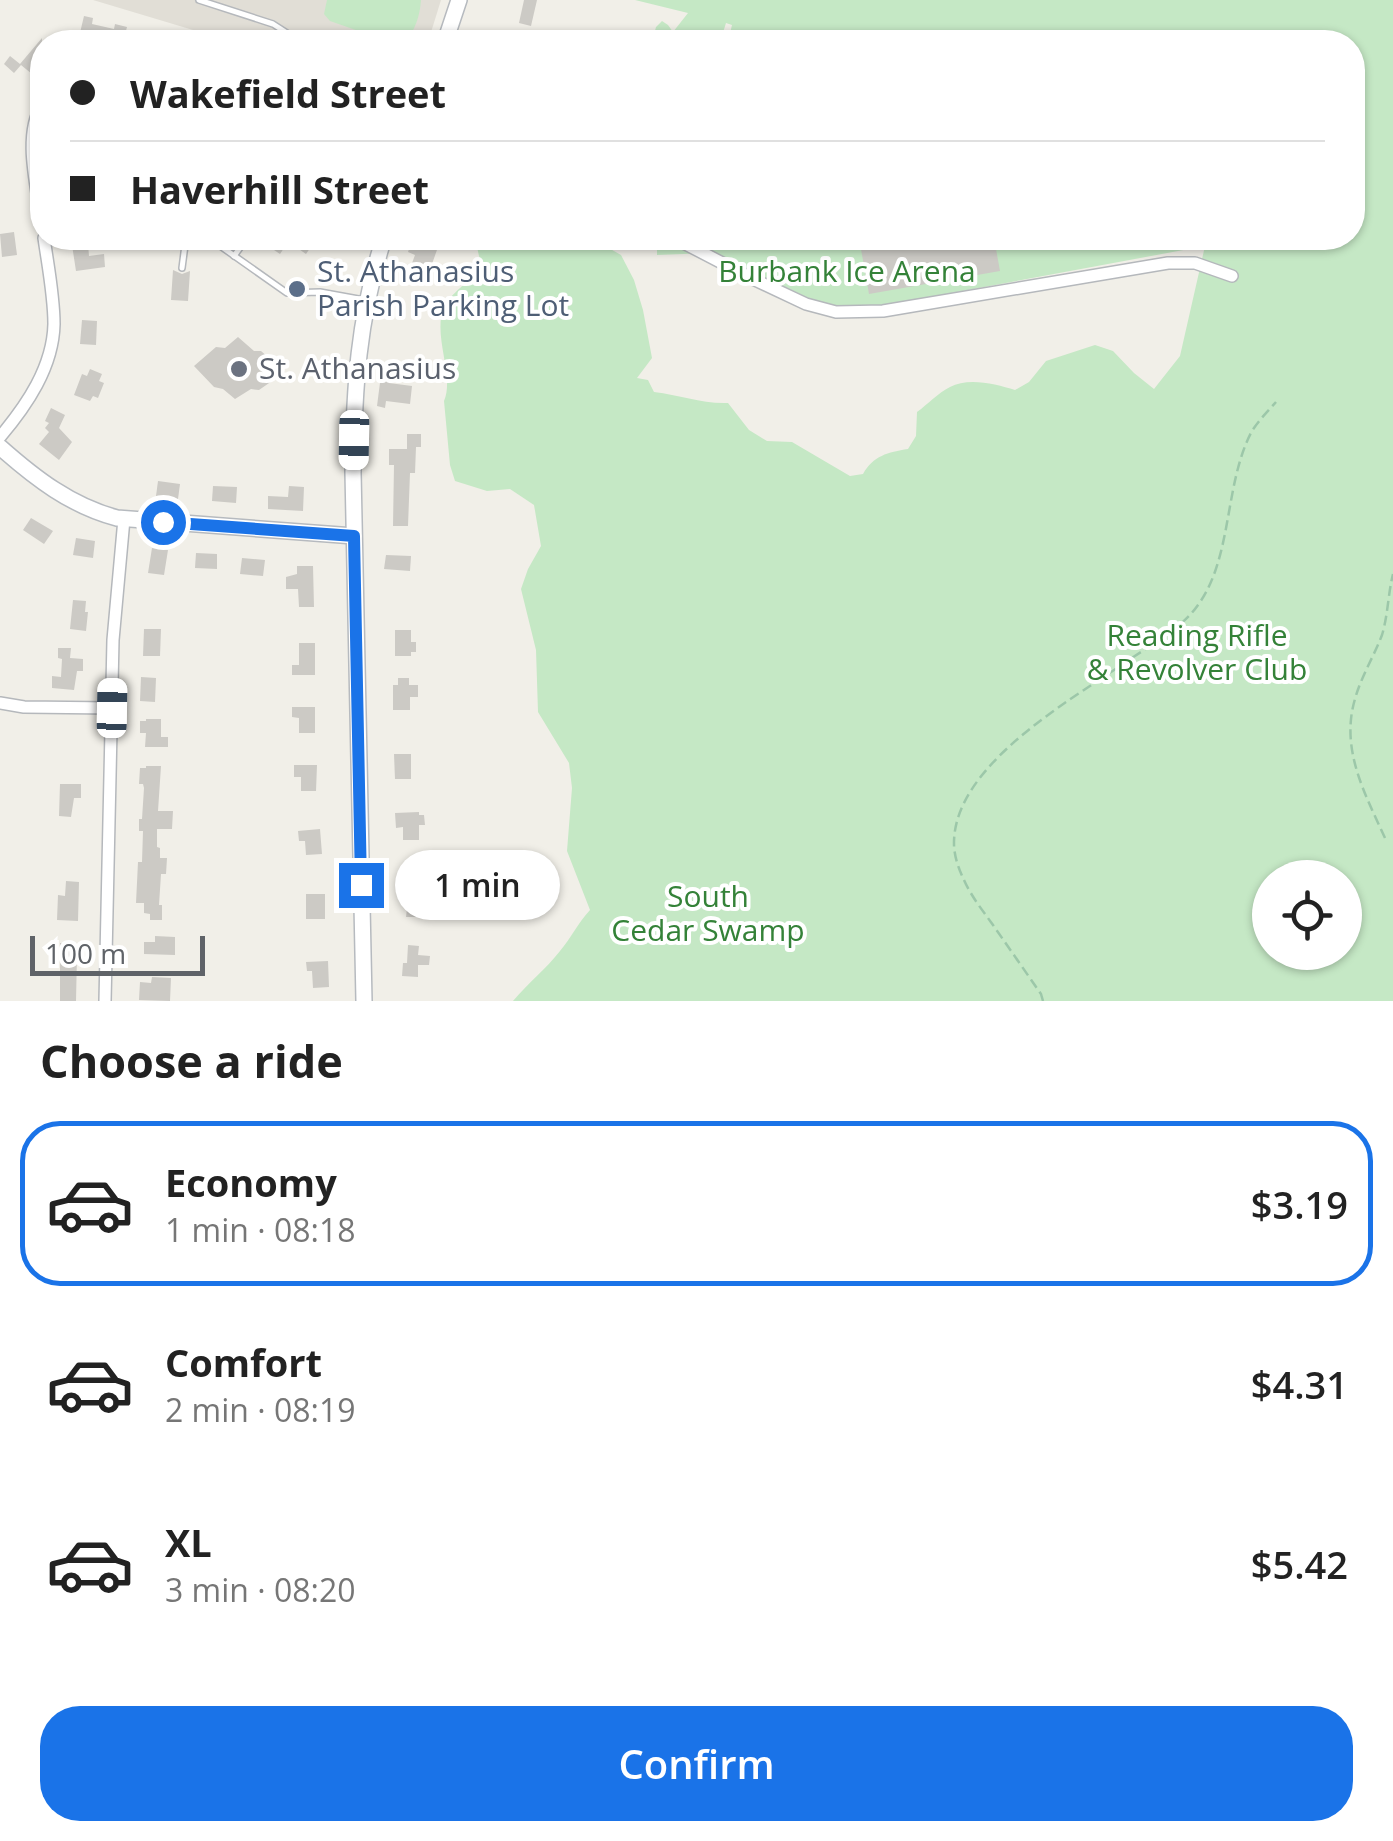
<!DOCTYPE html>
<html lang="en">
<head>
<meta charset="utf-8">
<style>
  body { margin:0; font-family:"Open Sans",sans-serif; background:#f6f6f6; color:#222; height:100vh; display:flex; flex-direction:column; font-size:38px; white-space:nowrap }
  * { box-sizing:border-box; margin:0 }
  p { font-size:32px; color:#767676 }
  .icon { flex:none; width:55px; height:55px; fill:none; stroke:currentColor; stroke-width:2; stroke-linecap:round; stroke-linejoin:round }
  .map { position:relative; height:1001px; overflow:hidden }
  .panel { display:flex; flex-direction:column; background:#fff; flex:1 }
  .panel>* { flex:none }
  .top-card { position:absolute; left:30px; top:30px; width:1335px; height:220px; border-radius:40px; box-shadow:0 2px 8px #0004; display:grid; align-content:center; height:220px; padding:0 40px; background:#fff }
  .buttons { position:absolute; left:1252px; top:860px; display:grid; gap:20px }
  .buttons a { display:grid; place-items:center; width:110px; height:110px; border-radius:50%; background:#fff; box-shadow:0 2px 8px #0004; font-size:50px }
  .scale { position:absolute; left:30px; bottom:25px; width:175px; box-sizing:border-box; padding-left:10px; border:5px solid #5f6368; border-top:0; font-size:28px; line-height:35px; white-space:nowrap; color:#5f6368; -webkit-text-stroke:8px #fff; paint-order:stroke }
  .end { position:absolute; width:45px; height:45px; margin:-22px; border:12px solid #1a73e8; background:#fff; box-shadow:0 0 0 5px #fff }
  .from { border-radius:50% }
  .bubble { position:absolute; height:70px; border-radius:35px; background:#fff; box-shadow:0 2px 8px #0004; font-size:32px; font-weight:600; line-height:70px; text-align:center }
  .car { position:absolute; width:30px; height:60px; margin:-30px -15px; border-radius:12px; box-shadow:0 0 8px 2px #0007; background:linear-gradient(#fff 24%,#345 0 40%,#fff 0 76%,#345 0 86%,#fff 0) }
  .top-card b { display:flex; align-items:center; gap:35px; height:95px; font-size:38px }
  .top-card b+b { border-top:2px solid #e0e0e0 }
  .top-card i { width:25px; height:25px; background:#222 }
  ul { padding:0; list-style:none }
  li { display:flex; align-items:center; gap:30px; height:165px; margin:0 20px 15px; padding:0 20px; border:5px solid transparent; border-radius:40px }
  li div { flex:1 }
  li b { display:block; font-size:38px }
  li em { font-style:normal; font-weight:600 }
  li.selected { border-color:#1a73e8 }
  li>.icon { width:90px; height:90px; stroke-width:1.5 }
  h2 { padding:0 40px; font-size:45px; line-height:120px }
  .button { display:flex; gap:20px; margin-top:auto; padding:20px 40px }
  .button a { flex:1; height:115px; border-radius:40px; background:#1a73e8; color:#fff; font-size:40px; font-weight:600; line-height:115px; text-align:center }
  .map>svg:first-child { display:block }
  .education { fill:#e1ded6 }
  .green { fill:#c5e8c5; fill-rule:evenodd }
  .building { fill:#cccac5 }
  .lines { fill:none; stroke-linecap:round; stroke-linejoin:round }
  .lane-casing { stroke:#b5b8bc; stroke-width:8 }
  .street-casing { stroke:#b5b8bc; stroke-width:14 }
  .secondary-casing { stroke:#b6babf; stroke-width:18 }
  .path { stroke:#9cc7a9; stroke-width:2.5; stroke-dasharray:10 5; stroke-linecap:butt }
  .lane { stroke:#fff; stroke-width:5 }
  .street { stroke:#fff; stroke-width:11 }
  .secondary { stroke:#fff; stroke-width:15 }
  .route { stroke:#1a73e8; stroke-width:12 }
  .service-dot { fill:#5c6f8a; stroke:#fff; stroke-width:4 }
  .worship-dot { fill:#6b7280; stroke:#fff; stroke-width:4 }
  .labels { text-anchor:middle; stroke-width:8; stroke-linejoin:round; paint-order:stroke }
  .service-label { font-size:30px; fill:#4e5e75; stroke:#fff; text-anchor:start }
  .park-label { font-size:30px; fill:#348238; stroke:#fff }
  .worship-label { font-size:30px; fill:#5b616d; stroke:#fff; text-anchor:start }
</style>
</head>
<body>
<div class="map">
<svg width="1393" height="1001" viewBox="0 0 1393 1001">
  <rect width="100%" height="100%" fill="#f1efe8"/>
  <polygon class="education" points="93,0 441,0 428,42 233,42"/>
  <g class="green">
    <path d="M327,0H421C420,16 415,29 406,42H390L330,21L324,14Z"/>
    <path d="M635,0H1393V1001H513C528,983 546,969 560,951C571,938 578,923 590,910L567,851L572,788L569,763L538,712L536,650L521,589L528,569L541,546L534,505L510,489L487,491L455,481L450,465L444,401C455,375 432,336 444,306C448,297 472,279 481,265L475,238H591L621,255L634,280L643,310L652,358L637,378L648,380L654,392C680,395 702,404 728,403L749,430L767,441L792,442L850,476L863,474C873,456 888,452 908,449L916,436L917,412C928,404 938,393 950,387C968,377 996,384 1015,390L1029,382L1046,361L1095,345L1113,351L1134,373L1154,389L1180,356L1205,246L882,306L840,308L813,303L710,253L657,255V239L643,238H1352V42H728L732,25L726,23L721,39L724,42H652L656,27L662,21L668,25L673,32L688,13ZM1270,878H1345V952H1270Z"/>
  </g>
  <g class="building">
    <polygon points="524,0 537,0 531,26 519,23"/>
    <polygon points="84,16 93,18 92,24 114,29 115,24 127,27 123,42 102,42 79,37"/>
    <polygon points="42,38 42,62 32,74 21,65 14,73 4,64 10,56 20,64"/>
    <polygon points="14,232 17,255 2,257 0,234"/>
    <polygon points="256,238 317,238 306,254 293,245 291,248 286,245 280,254"/>
    <polygon points="413,238 438,247 426,281 408,274 415,255 408,252"/>
    <polygon points="859,238 994,238 1000,271 869,294"/>
    <polygon points="88,244 89,256 104,254 105,267 76,271 72,245"/>
    <polygon points="173,270 182,274 190,271 188,301 171,300"/>
    <polygon points="82,320 97,321 96,345 80,344"/>
    <polygon points="238,337 254,351 261,351 285,372 259,390 251,389 235,399 223,389 214,387 194,366 216,347 225,348"/>
    <polygon points="90,369 102,374 99,381 104,383 98,398 93,396 90,401 74,395 82,374 87,376"/>
    <polygon points="381,375 390,376 389,383 412,386 410,404 386,401 385,408 377,406"/>
    <polygon points="51,408 65,415 59,428 72,442 59,460 39,444 49,432 45,428 49,423 45,421"/>
    <polygon points="407,434 421,434 421,447 416,447 415,473 410,473 408,526 393,526 394,465 389,465 389,449 407,449"/>
    <polygon points="158,481 180,484 178,499 156,496"/>
    <polygon points="213,486 237,487 236,503 212,501"/>
    <polygon points="289,486 304,487 303,511 268,509 268,496 288,497"/>
    <polygon points="31,518 53,531 44,544 23,530"/>
    <polygon points="76,538 95,541 93,558 73,555"/>
    <polygon points="152,548 168,550 164,575 148,573"/>
    <polygon points="196,553 217,554 217,569 195,568"/>
    <polygon points="386,555 411,556 410,571 384,569"/>
    <polygon points="242,558 265,560 263,576 240,574"/>
    <polygon points="297,566 313,566 314,607 299,607 298,589 286,589 286,577 297,574"/>
    <polygon points="73,600 86,601 85,612 88,612 86,631 70,629"/>
    <polygon points="144,629 161,629 160,656 143,656"/>
    <polygon points="395,630 411,630 411,642 416,642 416,652 411,652 411,656 395,656"/>
    <polygon points="299,643 315,643 315,675 292,675 292,665 299,665"/>
    <polygon points="58,648 71,648 70,658 83,659 83,671 77,671 74,690 52,688 52,676 61,677 62,659 58,658"/>
    <polygon points="141,677 156,678 155,702 140,701"/>
    <polygon points="398,678 409,678 409,685 418,685 418,697 410,697 410,710 393,710 393,685 398,685"/>
    <polygon points="292,707 315,707 315,733 299,733 299,718 292,717"/>
    <polygon points="146,719 161,719 161,737 168,737 168,747 145,747 146,733 140,733 140,721 146,721"/>
    <polygon points="394,754 411,754 411,779 395,779"/>
    <polygon points="294,765 317,765 316,791 301,791 301,777 294,777"/>
    <polygon points="146,766 161,766 158,811 173,811 172,829 157,829 157,847 160,848 160,858 167,858 166,874 161,874 159,905 162,905 162,920 150,920 150,914 144,913 144,903 136,903 138,862 142,862 143,831 139,831 139,819 142,819 144,788 143,784 139,784 140,768 146,768"/>
    <polygon points="60,784 81,784 81,798 74,798 71,817 59,816"/>
    <polygon points="419,812 419,815 424,815 425,825 419,825 419,840 403,840 403,827 396,828 395,813"/>
    <polygon points="320,829 322,854 306,855 305,841 299,841 298,831"/>
    <polygon points="66,881 79,882 78,921 57,920 58,895 65,896"/>
    <polygon points="402,885 417,886 417,889 425,889 425,909 418,908 417,917 406,917 408,900 401,900"/>
    <rect x="306" y="894" width="19" height="25"/>
    <polygon points="155,936 175,937 175,955 144,954 144,942 155,942"/>
    <polygon points="60,943 71,943 70,955 77,955 76,1001 60,1001"/>
    <polygon points="408,945 419,946 418,955 430,956 429,965 418,965 418,977 402,976 403,963 407,963"/>
    <polygon points="328,961 329,987 313,988 312,971 307,971 306,962"/>
    <polygon points="152,977 171,978 170,1001 139,1000 140,982 151,983"/>
  </g>
  <g class="lines">
    <g class="lane-casing">
      <g id="lane">
        <polyline points="199,0 273,24 287,33"/>
        <polyline points="209,238 287,293 320,292 364,300"/>
        <polyline points="234,256 247,238"/>
        <polyline points="182,268 185,245 190,238"/>
      </g>
    </g>
    <g class="street-casing">
      <g id="street">
        <path d="M42,105C22,137 38,189 42,226"/>
        <polyline points="674,238 755,280 806,304 836,312 883,311 1168,263 1195,263 1232,276"/>
        <path d="M0,437C27,405 53,367 54,324C54,296 48,266 44,238"/>
        <polyline points="0,703 24,707 112,708"/>
        <polyline points="105,1001 113,640 124,519"/>
      </g>
    </g>
    <g class="secondary-casing">
      <g id="secondary">
        <polyline points="445,42 459,0"/>
        <path d="M0,447C35,478 71,506 117,518L354,536"/>
        <path d="M364,1001L353,472C354,389 358,318 384,238"/>
      </g>
    </g>
    <g class="path">
      <path d="M1385,838C1365,794 1340,749 1355,699C1361,677 1374,656 1382,635C1388,615 1388,594 1393,574"/>
      <path d="M1043,1001L1041,994C1025,971 1009,948 993,925C983,911 971,896 964,880C959,870 954,856 954,844C953,768 1064,704 1120,666C1145,648 1180,631 1198,605C1233,557 1224,483 1252,431C1259,420 1268,411 1276,402"/>
    </g>
    <use href="#lane" class="lane"/>
    <use href="#street" class="street"/>
    <use href="#secondary" class="secondary"/>
  </g>
  <g class="lines">
    <polyline class="route" points="163,522 354,536 361,885"/>
  </g>
  <circle class="service-dot" cx="297" cy="289" r="10"/>
  <circle class="worship-dot" cx="239" cy="369" r="10"/>
  <g class="labels">
    <g class="service-label">
      <text x="317" y="282">St. Athanasius<tspan x="317" dy="34">Parish Parking Lot</tspan></text>
    </g>
    <g class="park-label">
      <text x="847" y="282">Burbank Ice Arena</text>
      <text x="1197" y="646">Reading Rifle<tspan x="1197" dy="34">&amp; Revolver Club</tspan></text>
      <text x="708" y="907">South<tspan x="708" dy="34">Cedar Swamp</tspan></text>
    </g>
    <g class="worship-label">
      <text x="259" y="379">St. Athanasius</text>
    </g>
  </g>
</svg>
<div class="buttons">
<a><svg class="icon" aria-label="locate" viewBox="0 0 24 24"><circle cx="12" cy="12" r="6"/><path d="M12 2v4M12 18v4M2 12h4M18 12h4"/></svg></a>
</div>
<div class="scale">100 m</div>
<i class="end from" style="left:163px;top:522px"></i>
<i class="end" style="left:361px;top:885px"></i>
<div class="bubble" style="left:395px;top:850px;width:165px">1 min</div>
<i class="car" style="left:354px;top:440px;rotate:181deg"></i>
<i class="car" style="left:112px;top:708px;rotate:1deg"></i>
<div class="top-card">
<b><i class="from"></i>Wakefield Street</b>
<b><i></i>Haverhill Street</b>
</div>
</div>
<section class="panel">
<h2>Choose a ride</h2>
<ul>
<li class="selected"><svg class="icon" aria-label="car" viewBox="0 0 24 24"><path d="M5 17H2v-5l4-1 3-4h7l3 4 3 1v5h-3M9 17h6M6 11h13"/><circle cx="7" cy="17" r="2"/><circle cx="17" cy="17" r="2"/></svg><div><b>Economy</b><p>1 min · 08:18</p></div><em>$3.19</em></li>
<li><svg class="icon" aria-label="car" viewBox="0 0 24 24"><path d="M5 17H2v-5l4-1 3-4h7l3 4 3 1v5h-3M9 17h6M6 11h13"/><circle cx="7" cy="17" r="2"/><circle cx="17" cy="17" r="2"/></svg><div><b>Comfort</b><p>2 min · 08:19</p></div><em>$4.31</em></li>
<li><svg class="icon" aria-label="car" viewBox="0 0 24 24"><path d="M5 17H2v-5l4-1 3-4h7l3 4 3 1v5h-3M9 17h6M6 11h13"/><circle cx="7" cy="17" r="2"/><circle cx="17" cy="17" r="2"/></svg><div><b>XL</b><p>3 min · 08:20</p></div><em>$5.42</em></li>
</ul>
<div class="button"><a>Confirm</a></div>
</section>
</body>
</html>
